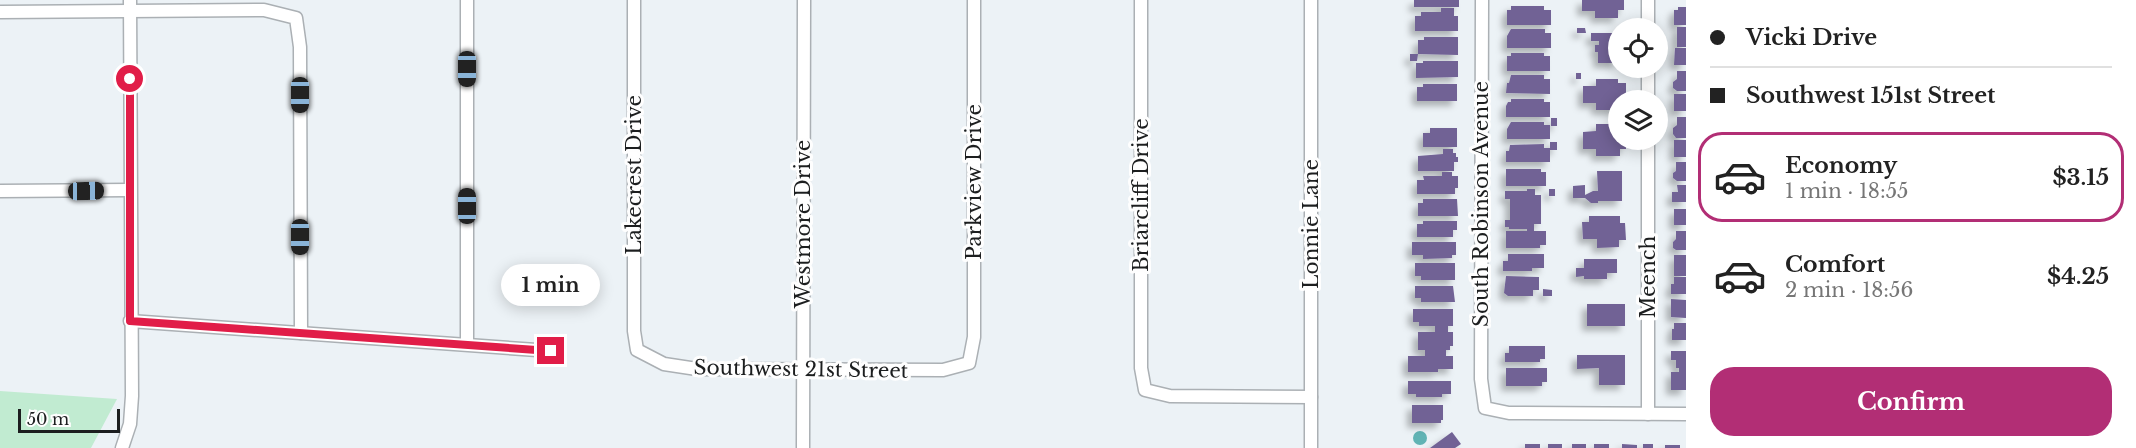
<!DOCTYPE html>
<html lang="en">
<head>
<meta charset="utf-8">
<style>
  body { margin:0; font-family:"Libre Baskerville",serif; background:#f2f2f2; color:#222; height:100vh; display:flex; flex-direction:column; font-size:22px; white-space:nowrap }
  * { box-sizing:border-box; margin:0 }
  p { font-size:20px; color:#767676 }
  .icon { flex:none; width:33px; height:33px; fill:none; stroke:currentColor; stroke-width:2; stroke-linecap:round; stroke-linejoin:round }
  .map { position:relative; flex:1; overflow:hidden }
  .details { display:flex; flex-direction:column; background:#fff; width:450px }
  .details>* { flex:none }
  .top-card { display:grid; align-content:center; height:132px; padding:0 24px; background:#fff }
  .fabs { position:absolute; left:1608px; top:18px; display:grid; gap:12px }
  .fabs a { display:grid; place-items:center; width:60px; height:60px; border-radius:50%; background:#fff; box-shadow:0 3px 15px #0003; font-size:30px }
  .scale { position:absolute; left:18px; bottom:15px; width:102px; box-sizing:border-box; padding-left:6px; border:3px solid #1c1e1f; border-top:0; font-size:16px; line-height:21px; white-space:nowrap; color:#1c1e1f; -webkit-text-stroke:4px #fefefe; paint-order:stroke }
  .end { position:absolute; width:27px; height:27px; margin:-14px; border:8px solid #e11d48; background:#fff; box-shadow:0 0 0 3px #fff }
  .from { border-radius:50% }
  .bubble { position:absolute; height:42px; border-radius:21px; background:#fff; box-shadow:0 3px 15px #0003; font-size:20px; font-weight:700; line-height:42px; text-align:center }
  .car { position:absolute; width:18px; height:36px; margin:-18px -9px; border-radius:8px; box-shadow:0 0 4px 2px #0007; background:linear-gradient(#222 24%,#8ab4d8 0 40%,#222 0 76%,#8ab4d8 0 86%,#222 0) }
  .top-card b { display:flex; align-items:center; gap:21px; height:57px; font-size:22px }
  .top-card b+b { border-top:2px solid #e0e0e0 }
  .top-card i { width:15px; height:15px; background:#222 }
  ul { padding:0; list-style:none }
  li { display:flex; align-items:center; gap:18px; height:90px; margin:0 12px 9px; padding:0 12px; border:3px solid transparent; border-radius:24px }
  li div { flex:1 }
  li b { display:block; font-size:22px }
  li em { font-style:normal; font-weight:700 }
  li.selected { border-color:#b22e75 }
  li>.icon { width:54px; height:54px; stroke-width:1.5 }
  .button { display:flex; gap:12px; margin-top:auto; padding:12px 24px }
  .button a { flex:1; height:69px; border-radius:24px; background:#b22e75; color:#fff; font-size:24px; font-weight:700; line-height:69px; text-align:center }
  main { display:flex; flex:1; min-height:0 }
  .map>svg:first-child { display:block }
  .green { fill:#c1ebd1 }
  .water { fill:#61b3b4 }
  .building { fill:#716295; filter:url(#shadow) }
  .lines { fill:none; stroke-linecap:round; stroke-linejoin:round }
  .street-casing { stroke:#abb0b4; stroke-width:15 }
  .street { stroke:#fff; stroke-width:12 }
  .route { stroke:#e11d48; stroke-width:8 }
  .labels { text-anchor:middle; stroke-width:6; stroke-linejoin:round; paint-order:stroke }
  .street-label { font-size:20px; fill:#1c1e1f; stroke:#fefefe }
</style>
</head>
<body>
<main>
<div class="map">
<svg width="1686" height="448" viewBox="0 0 1686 448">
  <defs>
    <filter id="shadow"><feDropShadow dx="-5" dy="5" stdDeviation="3" flood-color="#0004"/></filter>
  </defs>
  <rect width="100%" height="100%" fill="#ecf2f6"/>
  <polygon class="green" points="0,391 117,399 91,448 0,448"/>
  <circle class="water" cx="1420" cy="438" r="7"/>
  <g class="building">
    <rect x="1414" y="0" width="45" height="7"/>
    <polygon points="1582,0 1624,0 1624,10 1618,10 1618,18 1595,18 1595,11 1582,11"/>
    <polygon points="1511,6 1544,6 1544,10 1551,10 1551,25 1507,25 1507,10 1511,10"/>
    <polygon points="1678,7 1686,7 1686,25 1674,25 1674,10 1678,10"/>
    <polygon points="1441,8 1454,8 1454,16 1458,16 1458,31 1415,31 1415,16 1421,16 1421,12 1441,12"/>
    <rect x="1677" y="27" width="9" height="20"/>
    <polygon points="1577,28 1585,28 1586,33 1577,33"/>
    <polygon points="1511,29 1545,29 1545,33 1551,33 1551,48 1507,48 1507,36"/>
    <polygon points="1591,33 1618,33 1618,63 1598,63 1598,52 1595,52 1595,45 1599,45 1599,41 1591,41"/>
    <polygon points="1424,37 1458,37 1458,55 1418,54 1418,40 1424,40"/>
    <polygon points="1675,48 1686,48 1686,65 1674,65"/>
    <polygon points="1511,53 1544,53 1544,56 1550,56 1550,71 1507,71 1507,56 1511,56"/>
    <polygon points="1410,54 1418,54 1417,61 1410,61"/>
    <polygon points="1423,61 1458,61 1458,77 1416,78 1416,63 1423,63"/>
    <polygon points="1677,71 1686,71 1686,91 1677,91 1673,88 1673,82 1677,79"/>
    <rect x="1576" y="73" width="5" height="6"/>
    <polygon points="1511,75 1544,75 1544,79 1550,79 1550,94 1506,93 1507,83 1509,83"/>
    <polygon points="1596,79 1618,79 1618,83 1626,83 1626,100 1618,100 1618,110 1596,110 1596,103 1583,103 1583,86 1596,86"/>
    <polygon points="1423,84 1457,84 1457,101 1417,101 1417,87 1423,87"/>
    <rect x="1674" y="94" width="12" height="17"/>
    <polygon points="1511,99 1544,99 1544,102 1550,102 1550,117 1506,117 1506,106 1508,102 1511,102"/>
    <polygon points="1677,117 1686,117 1686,138 1676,138 1673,134 1673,128 1677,125"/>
    <rect x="1551" y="118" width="6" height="8"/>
    <polygon points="1511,122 1544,122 1544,125 1550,125 1550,139 1507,139 1507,129"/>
    <polygon points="1596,124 1618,124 1618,140 1626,140 1626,149 1620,149 1620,156 1596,156 1596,149 1583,149 1583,132 1596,131"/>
    <polygon points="1430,128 1457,128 1457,147 1423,147 1423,133 1430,133"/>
    <rect x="1674" y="140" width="12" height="17"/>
    <polygon points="1550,142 1557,142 1557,150 1550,150 1550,162 1506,162 1506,151 1509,151 1510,145 1544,144 1544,148 1550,148"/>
    <polygon points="1443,149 1453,149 1453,153 1456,153 1456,157 1458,157 1458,162 1454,162 1454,171 1418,171 1418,156 1443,154"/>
    <polygon points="1676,162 1686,162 1686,181 1677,181 1673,178 1673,173 1676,171"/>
    <polygon points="1506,169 1541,169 1541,172 1546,172 1546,186 1506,186"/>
    <polygon points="1597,171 1622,171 1622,201 1598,201 1598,203 1591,203 1585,198 1573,198 1573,186 1585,185 1585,195 1593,191 1598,191"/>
    <polygon points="1442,172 1452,172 1452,176 1458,176 1458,188 1455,188 1455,194 1417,194 1417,180 1424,180 1423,176 1442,176"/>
    <polygon points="1677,185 1686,185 1686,202 1672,202 1672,192 1678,192"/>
    <polygon points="1527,189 1535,189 1535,195 1541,195 1541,224 1534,224 1534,231 1546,231 1546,245 1540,245 1540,248 1506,248 1506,231 1527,231 1527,229 1509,229 1509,227 1505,227 1505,220 1510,220 1510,199 1505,199 1505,191 1527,191"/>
    <rect x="1549" y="189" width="6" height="7"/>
    <polygon points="1423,199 1457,199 1458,216 1418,216 1418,203 1423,203"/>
    <rect x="1674" y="209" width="12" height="16"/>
    <polygon points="1589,216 1620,216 1620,223 1625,223 1626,240 1619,240 1619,247 1597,248 1597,239 1583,239 1582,222 1589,222"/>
    <polygon points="1423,221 1457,221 1457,230 1453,230 1453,237 1417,237 1417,224 1423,224"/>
    <polygon points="1676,231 1686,231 1686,250 1676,250 1673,248 1673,242 1676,239"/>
    <polygon points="1412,242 1456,242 1456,255 1452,255 1452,258 1423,259 1423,255 1412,255"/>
    <polygon points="1508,254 1544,254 1544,268 1532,268 1532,271 1503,271 1503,261 1508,261"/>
    <rect x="1674" y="255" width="12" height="21"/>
    <polygon points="1584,259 1617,259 1617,273 1607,273 1607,279 1584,279 1584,276 1576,277 1576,268 1584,268"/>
    <polygon points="1415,263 1455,263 1455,280 1421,280 1421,276 1415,276"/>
    <polygon points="1506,276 1539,277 1539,290 1533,290 1533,296 1508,296 1504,293"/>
    <polygon points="1674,277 1686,277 1686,294 1671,294 1671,284 1674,284"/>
    <polygon points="1415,286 1453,286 1455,302 1421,302 1421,298 1415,298"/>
    <polygon points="1543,289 1552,290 1552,296 1543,296"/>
    <polygon points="1671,299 1686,300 1686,318 1671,317"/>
    <rect x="1587" y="304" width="38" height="22"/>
    <polygon points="1413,309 1453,309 1453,326 1448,326 1448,332 1453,332 1453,346 1450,346 1450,350 1446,350 1446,356 1453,356 1453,369 1438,369 1438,372 1408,372 1408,356 1425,356 1425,350 1418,350 1418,332 1435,332 1435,326 1419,326 1419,322 1413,322"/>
    <polygon points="1674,323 1686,323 1686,340 1672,340 1672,329 1674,329"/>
    <polygon points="1509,346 1545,346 1545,359 1540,359 1540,362 1505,362 1505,353 1509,353"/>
    <polygon points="1671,351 1686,351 1686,390 1671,390 1671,372 1679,372 1679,368 1676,368 1676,360 1671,360"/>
    <polygon points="1577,355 1625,355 1625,385 1599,385 1599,368 1577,369"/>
    <polygon points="1506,368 1547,368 1547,382 1542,382 1542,386 1506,386"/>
    <polygon points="1408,381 1451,381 1451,394 1442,394 1442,397 1416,397 1416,394 1408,394"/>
    <polygon points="1412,405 1443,405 1443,420 1441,420 1441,423 1412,423"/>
    <polygon points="1452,432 1461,444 1455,448 1430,448"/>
    <rect x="1525" y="444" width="15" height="4"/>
    <rect x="1548" y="444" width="14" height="4"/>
    <rect x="1572" y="444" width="14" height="4"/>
    <rect x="1594" y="444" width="15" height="4"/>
    <polygon points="1622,444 1637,445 1637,448 1622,448"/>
    <rect x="1643" y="444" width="10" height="4"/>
    <rect x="1665" y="445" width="15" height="3"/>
  </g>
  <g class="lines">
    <g class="street-casing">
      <g id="street">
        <polyline points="467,0 467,344"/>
        <polyline points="634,0 634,331 637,350 664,364 697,369 943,370 969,363 974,337 974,0"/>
        <polyline points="1141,0 1141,368 1145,390 1170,396 1311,397"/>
        <polyline points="1311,0 1311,448"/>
        <polyline points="1482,0 1481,379 1485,408 1509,413 1686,414"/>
        <polyline points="0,12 264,10 296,18 300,47 301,333"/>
        <polyline points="1648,28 1648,0"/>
        <polyline points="1648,100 1648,68"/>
        <polyline points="0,191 129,190"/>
        <polyline points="130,321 551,351"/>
        <polyline points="1648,414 1648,140"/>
        <polyline points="122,448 130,424 132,396 130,0"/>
        <polyline points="803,448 804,0"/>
      </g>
    </g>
    <use href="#street" class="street"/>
  </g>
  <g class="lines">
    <polyline class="route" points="130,79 130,321 551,351"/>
  </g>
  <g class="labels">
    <g class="street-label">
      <text transform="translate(634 175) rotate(-90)" y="7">Lakecrest Drive</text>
      <text transform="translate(974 182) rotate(-90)" y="7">Parkview Drive</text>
      <text transform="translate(1141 195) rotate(-90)" y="7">Briarcliff Drive</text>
      <text transform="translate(1481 204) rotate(-90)" y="7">South Robinson Avenue</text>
      <text transform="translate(803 224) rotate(-90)" y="7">Westmore Drive</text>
      <text transform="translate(1311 224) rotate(-90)" y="7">Lonnie Lane</text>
      <text transform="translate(1648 277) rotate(-90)" y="7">Meench</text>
      <text transform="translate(801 369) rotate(1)" y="7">Southwest 21st Street</text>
    </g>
  </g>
</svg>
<div class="fabs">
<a><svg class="icon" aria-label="locate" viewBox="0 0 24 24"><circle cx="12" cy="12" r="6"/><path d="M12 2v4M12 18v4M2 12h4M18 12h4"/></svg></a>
<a><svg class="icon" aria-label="layers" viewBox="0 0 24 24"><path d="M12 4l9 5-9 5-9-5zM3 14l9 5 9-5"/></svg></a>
</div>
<div class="scale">50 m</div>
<i class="end from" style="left:130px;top:79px"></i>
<i class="end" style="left:551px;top:351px"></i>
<div class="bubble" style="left:501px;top:264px;width:99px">1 min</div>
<i class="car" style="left:467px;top:69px;rotate:180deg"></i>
<i class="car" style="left:300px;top:95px;rotate:180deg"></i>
<i class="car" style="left:86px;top:191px;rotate:89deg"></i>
<i class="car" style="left:467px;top:206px;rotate:0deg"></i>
<i class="car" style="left:300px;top:237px;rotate:180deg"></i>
</div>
<section class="details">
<div class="top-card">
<b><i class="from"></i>Vicki Drive</b>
<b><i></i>Southwest 151st Street</b>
</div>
<ul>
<li class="selected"><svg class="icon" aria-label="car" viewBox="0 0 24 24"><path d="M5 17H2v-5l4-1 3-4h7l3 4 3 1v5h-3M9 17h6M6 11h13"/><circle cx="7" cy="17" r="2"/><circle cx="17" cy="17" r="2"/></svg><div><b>Economy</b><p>1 min · 18:55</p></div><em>$3.15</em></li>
<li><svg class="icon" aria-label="car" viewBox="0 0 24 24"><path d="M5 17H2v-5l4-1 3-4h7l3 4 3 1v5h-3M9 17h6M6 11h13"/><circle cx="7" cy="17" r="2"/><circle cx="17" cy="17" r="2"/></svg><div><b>Comfort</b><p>2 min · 18:56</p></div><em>$4.25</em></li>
</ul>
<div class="button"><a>Confirm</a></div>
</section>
</main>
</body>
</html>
